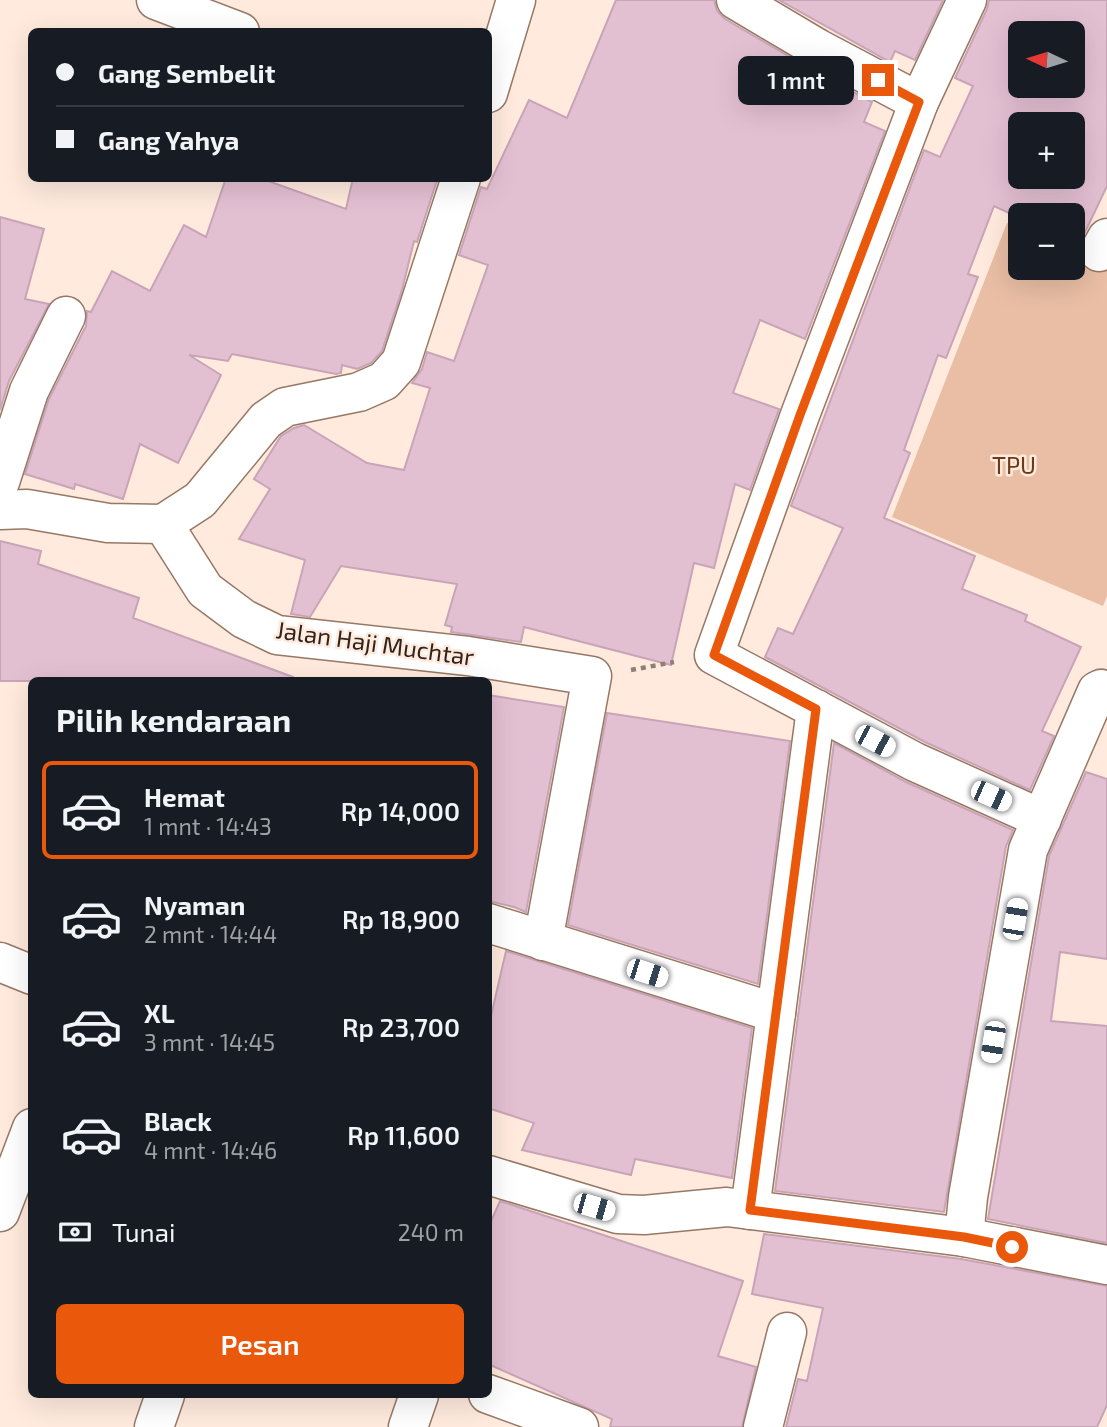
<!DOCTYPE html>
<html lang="id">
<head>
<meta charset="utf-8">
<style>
  body { margin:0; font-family:"Exo 2",sans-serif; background:#20242c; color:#f1f3f6; height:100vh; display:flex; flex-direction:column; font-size:26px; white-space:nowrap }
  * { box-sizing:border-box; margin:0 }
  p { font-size:23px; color:#9ea1a6 }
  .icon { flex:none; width:38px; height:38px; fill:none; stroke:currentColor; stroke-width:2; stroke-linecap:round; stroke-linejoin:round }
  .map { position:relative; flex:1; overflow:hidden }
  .sheet { position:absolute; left:28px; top:677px; width:464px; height:721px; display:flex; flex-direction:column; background:#171b24; border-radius:10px; box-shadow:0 7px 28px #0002 }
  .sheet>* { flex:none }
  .banner { position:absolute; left:28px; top:28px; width:464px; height:154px; border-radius:10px; box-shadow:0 7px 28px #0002; display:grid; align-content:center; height:154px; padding:0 28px; background:#171b24 }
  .needle { width:46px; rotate:274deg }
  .controls { position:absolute; left:1008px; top:21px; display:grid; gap:14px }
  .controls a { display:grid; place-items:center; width:77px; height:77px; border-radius:10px; background:#171b24; box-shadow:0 7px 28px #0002; font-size:35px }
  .end { position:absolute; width:32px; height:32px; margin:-16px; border:9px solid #ea580c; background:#fff; box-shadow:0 0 0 4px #fff }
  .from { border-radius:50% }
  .bubble { position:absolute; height:49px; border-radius:10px; background:#171b24; box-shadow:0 7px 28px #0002; font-size:23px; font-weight:600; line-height:49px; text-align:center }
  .car { position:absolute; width:21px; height:42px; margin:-21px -10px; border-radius:9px; box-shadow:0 0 5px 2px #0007; background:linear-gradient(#fff 24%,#345 0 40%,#fff 0 76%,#345 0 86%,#fff 0) }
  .banner b { display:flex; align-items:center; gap:24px; height:66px; font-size:26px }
  .banner b+b { border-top:2px solid #363941 }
  .banner i { width:18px; height:18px; background:#f1f3f6 }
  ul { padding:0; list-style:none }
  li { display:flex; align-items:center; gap:21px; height:98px; margin:0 14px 10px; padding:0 14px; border:4px solid transparent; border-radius:10px }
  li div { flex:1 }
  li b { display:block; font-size:26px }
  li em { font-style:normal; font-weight:600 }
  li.on { border-color:#ea580c }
  li>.icon { width:63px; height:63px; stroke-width:1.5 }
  h2 { padding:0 28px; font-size:32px; line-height:84px }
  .pay { display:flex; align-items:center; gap:18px; height:77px; padding:0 28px; font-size:26px }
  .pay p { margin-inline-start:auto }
  .button { display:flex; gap:14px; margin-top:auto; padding:14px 28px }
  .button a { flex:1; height:80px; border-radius:10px; background:#ea580c; color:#fff; font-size:28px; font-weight:600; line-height:80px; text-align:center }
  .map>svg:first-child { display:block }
  .green { fill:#e9bea4 }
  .building { fill:#e3bfd2; stroke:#c8a4b7; stroke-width:2; fill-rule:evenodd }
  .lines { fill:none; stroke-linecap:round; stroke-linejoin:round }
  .minor-casing { stroke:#977865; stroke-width:41 }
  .path { stroke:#8f7f74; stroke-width:4.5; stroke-dasharray:5 5; stroke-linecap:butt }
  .minor { stroke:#fff; stroke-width:38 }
  .route { stroke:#ea580c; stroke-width:9 }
  .labels { text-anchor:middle; stroke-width:5; stroke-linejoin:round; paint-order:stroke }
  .park-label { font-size:24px; fill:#6c3b17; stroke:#ffeadd }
  .street-label { font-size:24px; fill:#30231b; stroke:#ffeadd }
</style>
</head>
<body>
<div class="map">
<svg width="1107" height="1427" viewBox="0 0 1107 1427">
  <rect width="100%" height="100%" fill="#ffeadd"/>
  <polygon class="green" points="1007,223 1020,229 1020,268 1073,268 1073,254 1107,270 1107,596 1103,606 892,517"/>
  <g class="building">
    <polygon points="616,0 714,0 717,11 725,19 807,67 872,102 864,122 885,131 805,339 760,320 733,393 779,409 750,490 735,484 714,568 694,563 671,665 524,627 521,642 451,632 452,627 445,625 457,584 341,566 310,617 291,614 305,560 239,539 270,489 254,479 281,436 294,428 304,425 367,463 404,470 430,388 412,383 422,369 427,352 454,361 488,265 459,255 481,187 487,189 529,100 567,118"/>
    <polygon points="779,0 943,0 915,60 895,51 890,62"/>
    <path d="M989,0H1107V186L1079,245L1073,242V215H1020V218L994,206L968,274L978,277L946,358L938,355L904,450L910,453L884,518L975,556L962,589L1027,615L1025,621L1081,647L1042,731L1054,736L1030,790L925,742L765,657L778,628L793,634L843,528L791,506L924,150L940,157L973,86L955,78L987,9ZM1020,33H1073V86H1020ZM1020,124H1073V177H1020Z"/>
    <polygon points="226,178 260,178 346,209 353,178 437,180 417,242 414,241 402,290 382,351 371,363 357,369 342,365 341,373 336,374 232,354 228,361 189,355 221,375 178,463 140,444 123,499 75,484 74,489 25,474 49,399 86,326 87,311 91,312 112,271 150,291 184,225 206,237"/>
    <polygon points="0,217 44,229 25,299 49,304 9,381 0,410"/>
    <polygon points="0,541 41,551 38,564 139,598 133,618 293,677 292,681 0,681"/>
    <polygon points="488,695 564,707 526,912 514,907 488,901"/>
    <polygon points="607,713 790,741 758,984 568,925"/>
    <polygon points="834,743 906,782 1013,830 1006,846 944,1212 775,1191"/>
    <polygon points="1086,772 1107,779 1107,959 1060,952 1051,1021 1107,1026 1107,1243 988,1219 1049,856"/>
    <polygon points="506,951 752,1028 732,1178 635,1159 631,1175 522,1150 534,1123 488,1108 488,1029"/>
    <polygon points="500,1201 743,1281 718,1356 756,1367 742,1427 610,1427 612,1419 488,1364 488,1228"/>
    <polygon points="764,1234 961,1259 1107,1286 1107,1405 1097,1427 786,1427 798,1379 807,1381 823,1308 752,1294"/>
  </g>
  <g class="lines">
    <g class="minor-casing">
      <g id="minor">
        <polyline points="156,0 240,32"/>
        <polyline points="736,0 817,48 919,102"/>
        <polyline points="967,0 919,102 800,415 714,655 915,762 1042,819"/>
        <polyline points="488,93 516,0"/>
        <polyline points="1099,252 1107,238"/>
        <polyline points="0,482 29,391 66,316"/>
        <polyline points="0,510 27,509 108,523 163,524 200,500 266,420 285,407 359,392 384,381 401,362 461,178"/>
        <polyline points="163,524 205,590 244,619 277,635 468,656 592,676 543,941"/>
        <polyline points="488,923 776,1013"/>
        <polyline points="0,962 32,975"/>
        <polyline points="488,1175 618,1214 644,1215 727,1207 964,1237 1107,1265"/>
        <polyline points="750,1210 816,709"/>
        <polyline points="0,1212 32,1128"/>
        <polyline points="964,1237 968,1197 1028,850 1097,691 1101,689 1107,692"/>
        <polyline points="488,1394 579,1427"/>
        <polyline points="154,1427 165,1395"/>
        <polyline points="408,1427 419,1395"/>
        <polyline points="763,1427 787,1332"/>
      </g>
    </g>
    <polyline class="path" points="631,670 674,662"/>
    <use href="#minor" class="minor"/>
  </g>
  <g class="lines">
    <polyline class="route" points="878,80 919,102 800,415 714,655 816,709 750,1210 964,1237 1012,1247"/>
  </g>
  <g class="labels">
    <g class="park-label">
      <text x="1014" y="474">TPU</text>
    </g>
    <g class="street-label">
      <text transform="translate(375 644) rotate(8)" y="8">Jalan Haji Muchtar</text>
    </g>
  </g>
</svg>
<div class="controls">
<a><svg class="needle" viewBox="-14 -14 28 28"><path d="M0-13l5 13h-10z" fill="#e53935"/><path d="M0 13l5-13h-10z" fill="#9ea1a6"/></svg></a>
<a>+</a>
<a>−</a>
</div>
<i class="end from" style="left:1012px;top:1247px"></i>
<i class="end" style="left:878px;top:80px"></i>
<div class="bubble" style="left:738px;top:56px;width:116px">1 mnt</div>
<i class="car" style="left:875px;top:741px;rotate:118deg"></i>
<i class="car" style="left:991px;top:796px;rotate:114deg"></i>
<i class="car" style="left:1015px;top:919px;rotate:10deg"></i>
<i class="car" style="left:647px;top:973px;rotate:108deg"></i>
<i class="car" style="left:993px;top:1042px;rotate:189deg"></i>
<i class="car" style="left:594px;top:1207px;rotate:106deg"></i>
<div class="banner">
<b><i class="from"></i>Gang Sembelit</b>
<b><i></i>Gang Yahya</b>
</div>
<section class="sheet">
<h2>Pilih kendaraan</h2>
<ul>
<li class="on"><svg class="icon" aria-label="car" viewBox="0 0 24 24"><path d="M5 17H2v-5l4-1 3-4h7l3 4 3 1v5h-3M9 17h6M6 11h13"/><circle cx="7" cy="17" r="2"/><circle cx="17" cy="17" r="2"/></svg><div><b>Hemat</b><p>1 mnt · 14:43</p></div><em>Rp 14,000</em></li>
<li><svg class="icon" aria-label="car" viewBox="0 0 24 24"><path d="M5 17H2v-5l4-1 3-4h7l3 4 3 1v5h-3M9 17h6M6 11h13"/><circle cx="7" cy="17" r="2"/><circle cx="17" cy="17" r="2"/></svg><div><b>Nyaman</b><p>2 mnt · 14:44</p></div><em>Rp 18,900</em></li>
<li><svg class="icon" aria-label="car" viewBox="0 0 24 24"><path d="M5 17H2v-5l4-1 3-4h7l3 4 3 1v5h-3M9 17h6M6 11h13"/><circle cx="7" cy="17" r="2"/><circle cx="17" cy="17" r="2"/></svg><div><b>XL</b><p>3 mnt · 14:45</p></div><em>Rp 23,700</em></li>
<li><svg class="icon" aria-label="car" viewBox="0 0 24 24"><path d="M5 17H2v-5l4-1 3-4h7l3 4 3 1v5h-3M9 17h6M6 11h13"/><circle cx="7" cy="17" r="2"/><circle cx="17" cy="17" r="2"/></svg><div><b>Black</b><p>4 mnt · 14:46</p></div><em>Rp 11,600</em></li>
</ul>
<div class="pay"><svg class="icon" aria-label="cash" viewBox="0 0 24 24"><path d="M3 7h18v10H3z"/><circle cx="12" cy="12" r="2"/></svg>Tunai<p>240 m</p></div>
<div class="button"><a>Pesan</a></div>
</section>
</div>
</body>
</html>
